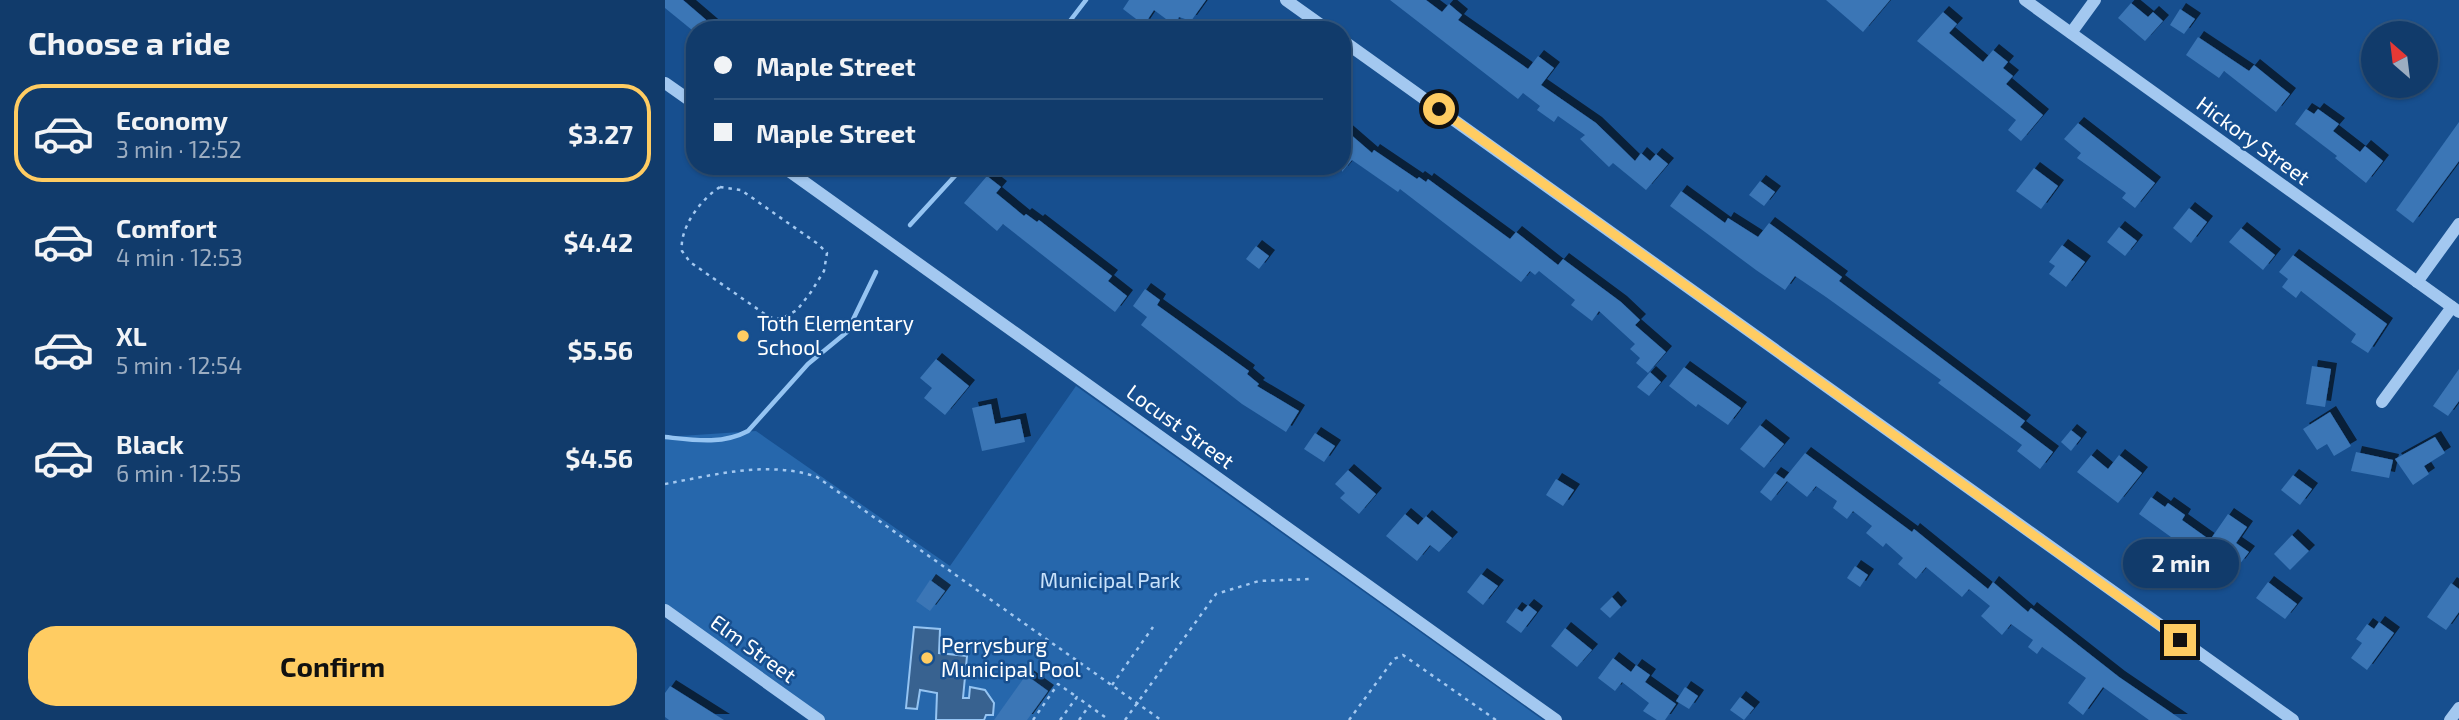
<!DOCTYPE html>
<html lang="en">
<head>
<meta charset="utf-8">
<style>
  body { margin:0; font-family:"Exo 2",sans-serif; background:#1e4673; color:#f1f3f6; height:100vh; display:flex; flex-direction:column; font-size:26px; white-space:nowrap }
  * { box-sizing:border-box; margin:0 }
  p { font-size:23px; color:#9cadc1 }
  .icon { flex:none; width:38px; height:38px; fill:none; stroke:currentColor; stroke-width:2; stroke-linecap:round; stroke-linejoin:round }
  .map { position:relative; flex:1; overflow:hidden }
  .sheet { display:flex; flex-direction:column; background:#113b6b; width:665px }
  .sheet>* { flex:none }
  .guide { position:absolute; left:21px; top:21px; width:665px; height:154px; border-radius:28px; box-shadow:0 2px 5px #0004,0 0 0 2px #30557e; display:grid; align-content:center; height:154px; padding:0 28px; background:#113b6b }
  .needle { width:46px; rotate:332deg }
  .fabs { position:absolute; left:1696px; top:21px; display:grid; gap:14px }
  .fabs a { display:grid; place-items:center; width:77px; height:77px; border-radius:50%; background:#113b6b; box-shadow:0 2px 5px #0004,0 0 0 2px #30557e; font-size:35px }
  .end { position:absolute; width:32px; height:32px; margin:-16px; border:9px solid #ffcc62; background:#111; box-shadow:0 0 0 4px #111 }
  .from { border-radius:50% }
  .bubble { position:absolute; height:49px; border-radius:24px; background:#113b6b; box-shadow:0 2px 5px #0004,0 0 0 2px #30557e; font-size:23px; font-weight:700; line-height:49px; text-align:center }
  .guide b { display:flex; align-items:center; gap:24px; height:66px; font-size:26px }
  .guide b+b { border-top:2px solid #30557e }
  .guide i { width:18px; height:18px; background:#f1f3f6 }
  ul { padding:0; list-style:none }
  li { display:flex; align-items:center; gap:21px; height:98px; margin:0 14px 10px; padding:0 14px; border:4px solid transparent; border-radius:28px }
  li div { flex:1 }
  li b { display:block; font-size:26px }
  li em { font-style:normal; font-weight:700 }
  li.selected { border-color:#ffcc62 }
  li>.icon { width:63px; height:63px; stroke-width:1.5 }
  h2 { padding:0 28px; font-size:32px; line-height:84px }
  .action { display:flex; gap:14px; margin-top:auto; padding:14px 28px }
  .action a { flex:1; height:80px; border-radius:28px; background:#ffcc62; color:#111; font-size:28px; font-weight:700; line-height:80px; text-align:center }
  main { display:flex; flex:1; min-height:0 }
  .map>svg:first-child { display:block }
  .green { fill:#2667ac }
  .water { fill:#386290; stroke:#95c4f2; stroke-width:2 }
  .lines { fill:none; stroke-linecap:round; stroke-linejoin:round }
  .stream { stroke:#95c4f2; stroke-width:4.5 }
  .building { fill:#3b76b6; filter:url(#shadow) }
  .path { stroke:#a3c8f0; stroke-width:2.5; stroke-dasharray:3.5 5; stroke-linecap:butt }
  .minor { stroke:#a3c8f0; stroke-width:12 }
  .route { stroke:#ffcc62; stroke-width:9 }
  .poi-dot { fill:#ffcc62; stroke:#174f8f; stroke-width:2.5 }
  .labels { text-anchor:middle; stroke-width:5; stroke-linejoin:round; paint-order:stroke }
  .street-label { font-size:21px; fill:#fff; stroke:#174f8f }
  .poi-label { font-size:21px; fill:#fff; stroke:#174f8f; text-anchor:start }
  .park-label { font-size:21px; fill:#c9e2fb; stroke:#174f8f }
</style>
</head>
<body>
<main>
<section class="sheet">
<h2>Choose a ride</h2>
<ul>
<li class="selected"><svg class="icon" aria-label="car" viewBox="0 0 24 24"><path d="M5 17H2v-5l4-1 3-4h7l3 4 3 1v5h-3M9 17h6M6 11h13"/><circle cx="7" cy="17" r="2"/><circle cx="17" cy="17" r="2"/></svg><div><b>Economy</b><p>3 min · 12:52</p></div><em>$3.27</em></li>
<li><svg class="icon" aria-label="car" viewBox="0 0 24 24"><path d="M5 17H2v-5l4-1 3-4h7l3 4 3 1v5h-3M9 17h6M6 11h13"/><circle cx="7" cy="17" r="2"/><circle cx="17" cy="17" r="2"/></svg><div><b>Comfort</b><p>4 min · 12:53</p></div><em>$4.42</em></li>
<li><svg class="icon" aria-label="car" viewBox="0 0 24 24"><path d="M5 17H2v-5l4-1 3-4h7l3 4 3 1v5h-3M9 17h6M6 11h13"/><circle cx="7" cy="17" r="2"/><circle cx="17" cy="17" r="2"/></svg><div><b>XL</b><p>5 min · 12:54</p></div><em>$5.56</em></li>
<li><svg class="icon" aria-label="car" viewBox="0 0 24 24"><path d="M5 17H2v-5l4-1 3-4h7l3 4 3 1v5h-3M9 17h6M6 11h13"/><circle cx="7" cy="17" r="2"/><circle cx="17" cy="17" r="2"/></svg><div><b>Black</b><p>6 min · 12:55</p></div><em>$4.56</em></li>
</ul>
<div class="action"><a>Confirm</a></div>
</section>
<div class="map">
<svg width="1794" height="720" viewBox="0 0 1794 720">
  <defs>
    <filter id="shadow"><feDropShadow dx="6" dy="-6" stdDeviation="0" flood-color="#0009"/></filter>
  </defs>
  <rect width="100%" height="100%" fill="#174f8f"/>
  <polygon class="green" points="411,386 878,720 158,720 0,608 0,437 91,431 285,566"/>
  <polygon class="water" points="249,627 275,629 274,653 302,656 298,698 304,698 305,687 320,690 329,703 328,715 321,715 319,720 271,720 272,693 255,690 252,709 241,708"/>
  <g class="lines">
    <g class="stream">
      <polyline points="398,30 421,0"/>
      <polyline points="245,225 299,166"/>
      <path d="M0,437C28,440 57,445 83,431L143,364L182,332L211,272"/>
    </g>
  </g>
  <g class="building">
    <polygon points="0,0 18,0 53,30 27,30 0,8"/>
    <polygon points="464,0 541,0 526,21 514,17 509,25 489,10 479,25 458,9"/>
    <polygon points="725,0 761,0 777,12 784,4 797,15 793,20 863,69 873,56 889,68 876,85 931,123 970,161 976,153 985,161 991,154 1003,164 981,190 948,163 944,167 915,139 920,135 893,116 889,122 872,110 875,106 858,93 853,99"/>
    <polygon points="1161,0 1225,0 1198,32"/>
    <polygon points="1466,3 1483,17 1488,12 1498,21 1480,41 1453,18"/>
    <polygon points="1515,9 1530,19 1519,34 1505,25"/>
    <polygon points="1278,12 1292,24 1284,33 1318,62 1328,50 1343,62 1338,68 1348,76 1341,84 1378,115 1356,141 1343,130 1351,120 1252,41"/>
    <polygon points="1533,37 1584,71 1589,65 1625,94 1611,112 1559,71 1554,78 1521,55"/>
    <polygon points="1641,109 1649,114 1653,109 1674,124 1668,131 1695,152 1700,146 1718,161 1701,183 1670,158 1672,156 1630,124"/>
    <polygon points="1794,122 1794,161 1748,223 1731,210"/>
    <polygon points="1413,123 1490,183 1470,208 1457,198 1461,193 1412,158 1416,153 1399,139"/>
    <polygon points="677,127 707,153 709,150 752,179 754,177 761,182 763,179 845,239 851,232 893,265 898,259 956,302 975,320 970,325 1001,352 983,373 971,363 975,358 965,349 970,344 934,311 927,321 906,305 910,300 874,271 870,275 865,271 856,282 735,189 733,192 687,160 677,172"/>
    <polygon points="1369,168 1393,186 1376,209 1351,191"/>
    <polygon points="322,176 336,187 331,193 359,216 361,214 372,222 374,220 447,276 443,281 462,296 450,312 338,224 332,231 299,203"/>
    <polygon points="1095,181 1110,192 1099,206 1084,195"/>
    <polygon points="1016,191 1060,223 1063,218 1093,237 1104,223 1130,242 1177,277 1174,281 1360,421 1355,427 1388,452 1375,469 1352,451 1357,445 1273,383 1276,380 1161,297 1130,276 1120,290 1091,270 1005,206"/>
    <polygon points="1524,208 1542,222 1526,243 1508,228"/>
    <polygon points="1454,227 1472,241 1460,256 1442,242"/>
    <polygon points="1576,228 1610,255 1598,270 1564,242"/>
    <polygon points="1397,245 1420,262 1401,287 1384,274 1390,266 1384,262"/>
    <polygon points="591,246 604,256 594,269 581,259"/>
    <polygon points="1628,255 1722,324 1703,353 1686,342 1691,334 1636,291 1631,298 1617,287 1623,279 1614,272"/>
    <polygon points="480,289 495,300 492,305 584,371 582,374 594,384 592,386 634,411 621,432 577,404 476,325 482,317 468,306"/>
    <polygon points="271,359 304,386 280,415 259,398 267,388 255,378"/>
    <polygon points="1647,366 1666,369 1660,407 1641,404"/>
    <polygon points="1019,367 1076,408 1063,425 1033,404 1031,407 1004,386"/>
    <polygon points="1794,369 1794,401 1783,416 1768,406"/>
    <polygon points="985,372 996,382 984,396 972,387"/>
    <polygon points="326,404 330,424 355,419 360,442 317,451 307,408"/>
    <polygon points="1665,412 1686,446 1669,456 1662,444 1652,450 1638,429"/>
    <polygon points="1095,425 1119,444 1099,468 1075,449"/>
    <polygon points="1406,430 1416,438 1406,451 1396,442"/>
    <polygon points="650,433 670,446 659,462 639,449"/>
    <polygon points="1770,437 1780,453 1759,466 1764,474 1748,485 1730,459"/>
    <polygon points="1691,452 1728,460 1724,478 1686,471"/>
    <polygon points="1140,453 1247,532 1249,529 1323,589 1328,582 1363,612 1366,608 1454,677 1517,720 1484,720 1438,687 1418,715 1403,703 1421,678 1377,647 1372,654 1363,647 1368,640 1346,624 1337,635 1316,616 1325,606 1304,589 1297,597 1261,567 1251,579 1233,564 1238,558 1221,543 1218,547 1201,533 1207,526 1188,511 1182,519 1168,508 1172,501 1151,486 1142,497 1122,481 1106,501 1095,492 1110,473 1119,479"/>
    <polygon points="1426,455 1443,469 1454,455 1477,473 1453,503 1412,472"/>
    <polygon points="683,470 711,494 694,514 675,498 680,493 670,484"/>
    <polygon points="1628,475 1647,489 1635,505 1616,490"/>
    <polygon points="891,479 909,490 898,506 881,495"/>
    <polygon points="1486,497 1500,507 1503,503 1520,515 1517,520 1545,540 1563,514 1582,527 1571,543 1584,552 1574,565 1559,554 1549,568 1474,514"/>
    <polygon points="740,514 753,525 761,516 787,538 774,552 765,545 752,561 721,536"/>
    <polygon points="1627,535 1644,551 1625,570 1609,554"/>
    <polygon points="1190,566 1203,575 1195,587 1182,578"/>
    <polygon points="816,574 833,586 818,605 802,592"/>
    <polygon points="265,580 280,591 265,611 251,601"/>
    <polygon points="1603,582 1632,604 1620,619 1591,598"/>
    <polygon points="1786,583 1794,589 1794,612 1781,630 1762,617"/>
    <polygon points="947,597 956,607 945,618 935,609"/>
    <polygon points="863,605 872,612 856,633 841,622 851,608 857,612"/>
    <polygon points="1714,622 1729,633 1702,670 1686,658 1697,643 1691,639 1702,624 1709,629"/>
    <polygon points="900,628 927,650 912,667 886,646"/>
    <polygon points="948,658 966,672 971,665 985,675 980,682 1011,704 1000,720 992,720 978,711 984,703 957,682 950,691 933,678"/>
    <polygon points="361,675 383,691 362,720 329,720"/>
    <polygon points="5,686 59,720 4,720 0,717 0,693"/>
    <polygon points="1020,687 1033,696 1024,709 1011,701"/>
    <polygon points="1075,697 1089,708 1079,720 1065,710"/>
  </g>
  <g class="lines">
    <g class="path">
      <path d="M55,187L76,190L153,244L162,253L159,271L146,292L132,310L116,319L104,317L25,262L17,251C14,228 36,199 55,187Z"/>
      <path d="M0,484C49,475 103,460 152,477L496,720"/>
      <polyline points="447,685 488,627"/>
      <polyline points="368,720 393,684 412,697"/>
      <polyline points="395,720 412,697 444,720"/>
      <polyline points="414,720 424,706"/>
      <polyline points="460,720 551,594 594,581 645,579"/>
      <polyline points="684,720 729,659 738,655 831,720"/>
    </g>
    <g class="minor">
      <polyline points="621,0 663,30"/>
      <polyline points="1360,0 1794,312"/>
      <polyline points="1406,33 1430,0"/>
      <polyline points="677,40 1628,720"/>
      <polyline points="0,83 30,104"/>
      <polyline points="117,166 891,720"/>
      <polyline points="1752,282 1794,224"/>
      <polyline points="1717,402 1787,307"/>
      <polyline points="0,610 154,720"/>
      <polyline points="1785,720 1794,708"/>
    </g>
  </g>
  <g class="lines">
    <polyline class="route" points="774,109 1515,640"/>
  </g>
  <g class="poi-dot">
    <circle cx="78" cy="336" r="7"/>
    <circle cx="262" cy="658" r="7"/>
  </g>
  <g class="labels">
    <g class="street-label">
      <text transform="translate(1588 141) rotate(36)" y="7">Hickory Street</text>
      <text transform="translate(515 427) rotate(36)" y="7">Locust Street</text>
      <text transform="translate(88 649) rotate(36)" y="7">Elm Street</text>
    </g>
    <g class="poi-label">
      <text x="92" y="331">Toth Elementary<tspan x="92" dy="24">School</tspan></text>
      <text x="276" y="653">Perrysburg<tspan x="276" dy="24">Municipal Pool</tspan></text>
    </g>
    <g class="park-label">
      <text x="445" y="588">Municipal Park</text>
    </g>
  </g>
</svg>
<div class="fabs">
<a><svg class="needle" viewBox="-14 -14 28 28"><path d="M0-13l5 13h-10z" fill="#e53935"/><path d="M0 13l5-13h-10z" fill="#9cadc1"/></svg></a>
</div>
<i class="end from" style="left:774px;top:109px"></i>
<i class="end" style="left:1515px;top:640px"></i>
<div class="bubble" style="left:1458px;top:539px;width:116px">2 min</div>
<div class="guide">
<b><i class="from"></i>Maple Street</b>
<b><i></i>Maple Street</b>
</div>
</div>
</main>
</body>
</html>
